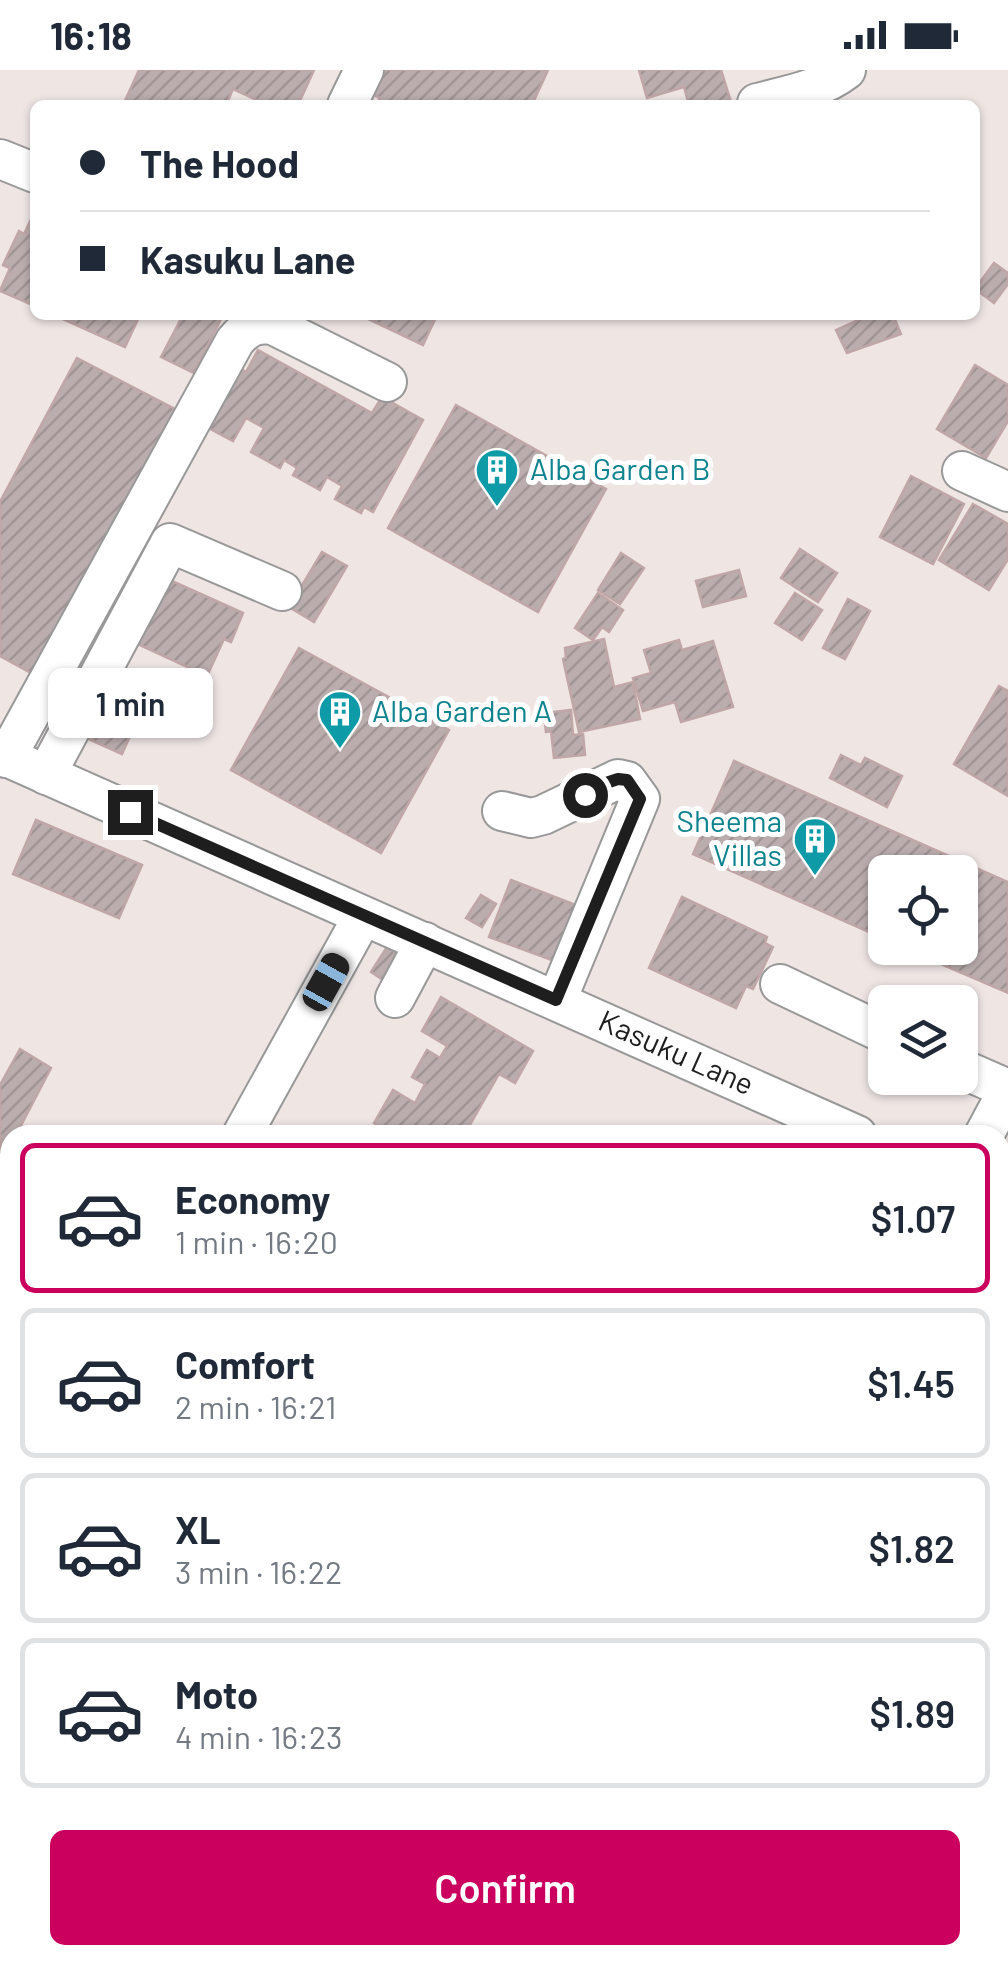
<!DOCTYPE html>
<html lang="en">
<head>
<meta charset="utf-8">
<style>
  body { margin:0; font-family:Barlow,sans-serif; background:#f6f6f7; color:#1f2937; height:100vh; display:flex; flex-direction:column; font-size:38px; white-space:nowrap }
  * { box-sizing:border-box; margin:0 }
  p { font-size:32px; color:#747a83 }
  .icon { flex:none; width:55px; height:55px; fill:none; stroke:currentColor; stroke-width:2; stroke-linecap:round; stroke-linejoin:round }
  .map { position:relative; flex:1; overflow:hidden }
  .side { position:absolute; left:0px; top:1055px; width:1010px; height:840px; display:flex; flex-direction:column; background:#fff; border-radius:30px 30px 0 0; box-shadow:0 2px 8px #0004 }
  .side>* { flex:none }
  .guide { position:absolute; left:30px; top:30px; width:950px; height:220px; border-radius:15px; box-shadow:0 2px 8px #0004; display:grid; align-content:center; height:220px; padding:0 50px; background:#fff }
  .controls { position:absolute; left:868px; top:785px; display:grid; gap:20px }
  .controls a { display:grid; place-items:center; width:110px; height:110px; border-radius:15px; background:#fff; box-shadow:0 2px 8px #0004; font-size:50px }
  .end { position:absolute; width:45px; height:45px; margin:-22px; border:12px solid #1e1e1e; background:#fff; box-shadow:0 0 0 5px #fff }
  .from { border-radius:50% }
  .bubble { position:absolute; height:70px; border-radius:15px; background:#fff; box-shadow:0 2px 8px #0004; font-size:32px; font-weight:600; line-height:70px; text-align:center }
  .car { position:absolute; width:30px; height:60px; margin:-30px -15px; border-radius:12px; box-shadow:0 0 8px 2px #0007; background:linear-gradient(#222 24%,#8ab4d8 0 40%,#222 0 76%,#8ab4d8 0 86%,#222 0) }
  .guide b { display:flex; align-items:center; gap:35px; height:95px; font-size:38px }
  .guide b+b { border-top:2px solid #e0e1e3 }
  .guide i { width:25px; height:25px; background:#1f2937 }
  ul { padding:18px 0 0; list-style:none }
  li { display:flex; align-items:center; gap:30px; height:150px; margin:0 20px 15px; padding:0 30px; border:5px solid #e0e1e3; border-radius:15px }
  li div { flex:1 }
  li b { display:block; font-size:38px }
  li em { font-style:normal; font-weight:600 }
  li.on { border-color:#cb005e }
  li>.icon { width:90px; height:90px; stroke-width:1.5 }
  .cta { display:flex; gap:20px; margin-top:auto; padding:20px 50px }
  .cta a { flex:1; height:115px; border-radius:15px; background:#cb005e; color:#fff; font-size:40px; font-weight:600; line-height:115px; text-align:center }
  .status { display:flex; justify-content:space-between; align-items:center; height:70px; padding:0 50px; background:#fff; direction:ltr }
  .status svg { height:28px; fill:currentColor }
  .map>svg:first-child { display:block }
  .building { fill:url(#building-hatch); stroke:#c0a6a7; stroke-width:2.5 }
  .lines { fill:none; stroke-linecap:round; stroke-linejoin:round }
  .minor-casing { stroke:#989898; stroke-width:42 }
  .minor { stroke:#fff; stroke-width:38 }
  .route { stroke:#1e1e1e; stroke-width:12 }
  .labels { text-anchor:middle; stroke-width:10; stroke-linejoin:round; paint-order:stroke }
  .culture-label { font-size:30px; fill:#0d838f; stroke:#fff; text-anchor:start }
  .street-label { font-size:30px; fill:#1e1e1e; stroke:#fff }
</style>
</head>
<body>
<div class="status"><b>16:18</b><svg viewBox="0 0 49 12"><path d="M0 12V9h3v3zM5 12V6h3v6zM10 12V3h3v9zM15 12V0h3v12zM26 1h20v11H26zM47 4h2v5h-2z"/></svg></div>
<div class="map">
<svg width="1008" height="1895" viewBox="0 0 1008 1895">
  <defs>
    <pattern id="building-hatch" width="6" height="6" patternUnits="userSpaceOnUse" patternTransform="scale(2.5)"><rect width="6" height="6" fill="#bbadad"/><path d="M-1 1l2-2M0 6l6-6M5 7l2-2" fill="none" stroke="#a09494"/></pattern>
  </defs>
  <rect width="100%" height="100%" fill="#efe6e4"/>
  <g class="building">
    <polygon points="139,0 314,0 298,35 268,35 233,19 226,35 123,35"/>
    <polygon points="372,0 548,0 532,35 376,35 380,28 362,20"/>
    <polygon points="639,0 721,0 732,35 689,35 684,17 647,28"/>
    <polygon points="35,141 35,236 0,221 10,198 3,195 19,161 24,164"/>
    <polygon points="994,193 1008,203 1008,214 994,233 975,219"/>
    <polygon points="54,245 140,245 125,277"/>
    <polygon points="183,245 223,245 194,303 161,287"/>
    <polygon points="360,245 437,245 423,275"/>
    <polygon points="869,245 893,245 901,264 847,283 836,260"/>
    <polygon points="258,280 372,343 382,327 423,350 373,442 364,437 361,443 335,429 342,416 327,407 320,420 293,405 297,398 284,390 280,398 251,382 264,358 246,348 233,371 201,354 234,295 246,302"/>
    <polygon points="77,288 175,339 33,604 0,586 0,432"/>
    <polygon points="975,295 1008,315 1008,351 986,388 937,359"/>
    <polygon points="456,335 606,419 538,542 388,458"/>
    <polygon points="911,406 964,434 933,494 880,467"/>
    <polygon points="973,434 1008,454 1008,489 989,520 939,490"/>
    <polygon points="800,479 837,503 818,532 781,508"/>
    <polygon points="322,482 347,496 314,552 289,537"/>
    <polygon points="621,483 644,498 620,534 598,520"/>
    <polygon points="739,500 746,526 703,537 696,511"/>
    <polygon points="163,507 243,543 231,572 224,569 207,606 133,572"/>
    <polygon points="598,523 623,540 609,562 602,557 593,570 575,558"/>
    <polygon points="795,523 822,540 802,570 775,553"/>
    <polygon points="848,529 870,541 845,589 823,578"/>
    <polygon points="604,569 614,617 633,612 640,649 579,662 563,589 566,588 565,578"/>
    <polygon points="679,570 682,580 713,571 733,637 681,652 675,632 643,641 633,608 651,603 644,580"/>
    <polygon points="299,578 449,660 381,783 231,700"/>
    <polygon points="999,616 1008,621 1008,726 954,694"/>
    <polygon points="102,640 135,655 122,684 88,669"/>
    <polygon points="571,640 573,665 583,664 585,685 554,688 551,661 546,662 544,643"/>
    <polygon points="841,685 861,695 865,688 902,706 887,737 830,708"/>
    <polygon points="734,691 1008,812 1008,923 904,878 960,878 960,802 885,802 885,869 693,784"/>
    <polygon points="36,750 142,795 119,848 13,804"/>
    <polygon points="511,810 586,839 565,895 489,867"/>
    <polygon points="481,825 496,834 482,857 466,848"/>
    <polygon points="682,827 767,867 765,873 773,877 753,919 746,916 736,938 649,898"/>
    <polygon points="387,877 406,889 389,914 371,902"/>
    <polygon points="441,927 533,981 515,1013 499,1004 467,1060 476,1065 394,1065 374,1053 393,1020 415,1033 425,1014 412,1007 427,980 440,988 447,976 422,961"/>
    <polygon points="20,979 51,998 16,1065 10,1065 10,1078 0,1097 0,1015"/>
    <polygon points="1001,1212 1008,1216 1008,1266 1000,1262"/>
    <polygon points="10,1274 10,1317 0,1337 0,1294"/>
    <polygon points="1000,1296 1008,1300 1008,1378 1000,1393"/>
    <polygon points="3,1349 10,1352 10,1438 0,1459 0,1355"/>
    <polygon points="1000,1430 1008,1435 1008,1470 1000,1465"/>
    <polygon points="1000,1525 1008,1530 1008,1602 1000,1616"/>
    <polygon points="1000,1748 1008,1752 1008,1795 1000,1791"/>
    <polygon points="745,1885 802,1885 803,1886 799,1895 767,1895"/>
    <polygon points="909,1885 961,1885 956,1895 927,1895"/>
  </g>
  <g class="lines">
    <g class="minor-casing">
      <g id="minor">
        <path d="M757,33C788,25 820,20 846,0"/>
        <polyline points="347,35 364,0"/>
        <polyline points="0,89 35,103"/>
        <polyline points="962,401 1008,422"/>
        <polyline points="0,684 857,1065"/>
        <path d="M6,688L235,271C247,257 255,253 273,255L387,312"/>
        <polyline points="46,705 170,473 282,521"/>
        <polyline points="502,741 531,748 543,745 618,709 627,711 640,729 557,930"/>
        <polyline points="780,914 885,964"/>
        <polyline points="395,928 425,872"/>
        <polyline points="960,998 1008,1019"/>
        <polyline points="242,1065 363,846"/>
        <polyline points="984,1065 1008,1020"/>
        <polyline points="1000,1189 1008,1192"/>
        <polyline points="0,1503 10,1484"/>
        <polyline points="0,1601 10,1582"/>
        <polyline points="0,1840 10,1844"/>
        <polyline points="98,1885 120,1895"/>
        <polyline points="734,1885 758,1895"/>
        <polyline points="284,1895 290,1885"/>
        <polyline points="548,1895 553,1885"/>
        <polyline points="619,1895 624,1885"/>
      </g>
    </g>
    <use href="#minor" class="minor"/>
  </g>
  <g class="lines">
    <polyline class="route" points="130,742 556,930 640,729 627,710 618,709 606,713 585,725"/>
  </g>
  <defs>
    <g id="building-pin" transform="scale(2.25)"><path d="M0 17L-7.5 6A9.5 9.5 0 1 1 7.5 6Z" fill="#0f9aa8" stroke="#fff"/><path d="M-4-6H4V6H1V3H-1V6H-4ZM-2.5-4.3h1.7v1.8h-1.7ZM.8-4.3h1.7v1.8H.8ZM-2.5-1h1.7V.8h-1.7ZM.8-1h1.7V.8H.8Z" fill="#fff"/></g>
  </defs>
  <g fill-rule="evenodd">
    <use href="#building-pin" x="497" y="400"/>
    <use href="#building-pin" x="340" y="642"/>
    <use href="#building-pin" x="815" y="769"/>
  </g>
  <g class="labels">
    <g class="culture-label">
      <text x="530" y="410">Alba Garden B</text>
      <text x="372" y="652">Alba Garden A</text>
      <text x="782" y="762" text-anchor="end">Sheema<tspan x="782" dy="34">Villas</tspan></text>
    </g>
    <g class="street-label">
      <text transform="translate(676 983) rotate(24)" y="10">Kasuku Lane</text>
    </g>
  </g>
</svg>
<div class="controls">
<a><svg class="icon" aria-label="locate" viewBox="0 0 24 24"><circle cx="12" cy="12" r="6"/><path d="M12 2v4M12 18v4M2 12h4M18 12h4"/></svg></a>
<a><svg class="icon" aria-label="layers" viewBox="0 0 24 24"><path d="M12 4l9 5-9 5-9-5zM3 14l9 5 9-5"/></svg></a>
</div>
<i class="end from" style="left:585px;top:725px"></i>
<i class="end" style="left:130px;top:742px"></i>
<div class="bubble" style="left:48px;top:598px;width:165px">1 min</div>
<i class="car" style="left:326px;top:912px;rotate:29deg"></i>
<div class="guide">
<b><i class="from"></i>The Hood</b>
<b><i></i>Kasuku Lane</b>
</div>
<section class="side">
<ul>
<li class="on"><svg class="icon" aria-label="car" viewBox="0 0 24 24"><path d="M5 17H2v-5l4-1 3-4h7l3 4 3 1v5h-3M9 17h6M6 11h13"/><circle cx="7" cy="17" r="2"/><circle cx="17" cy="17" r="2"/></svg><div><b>Economy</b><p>1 min · 16:20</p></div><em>$1.07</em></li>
<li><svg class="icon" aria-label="car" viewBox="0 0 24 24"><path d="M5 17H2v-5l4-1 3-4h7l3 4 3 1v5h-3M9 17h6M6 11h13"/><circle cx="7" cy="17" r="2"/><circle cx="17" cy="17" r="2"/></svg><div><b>Comfort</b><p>2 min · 16:21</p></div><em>$1.45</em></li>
<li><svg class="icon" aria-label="car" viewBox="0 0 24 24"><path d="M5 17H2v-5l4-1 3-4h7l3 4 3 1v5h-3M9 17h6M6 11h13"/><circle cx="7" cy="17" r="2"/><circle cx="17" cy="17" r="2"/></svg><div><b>XL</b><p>3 min · 16:22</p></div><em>$1.82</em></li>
<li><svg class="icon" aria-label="car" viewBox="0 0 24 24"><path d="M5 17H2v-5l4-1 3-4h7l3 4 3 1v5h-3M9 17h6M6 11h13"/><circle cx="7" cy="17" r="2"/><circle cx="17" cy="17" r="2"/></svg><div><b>Moto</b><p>4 min · 16:23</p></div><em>$1.89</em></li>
</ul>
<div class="cta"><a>Confirm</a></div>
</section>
</div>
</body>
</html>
